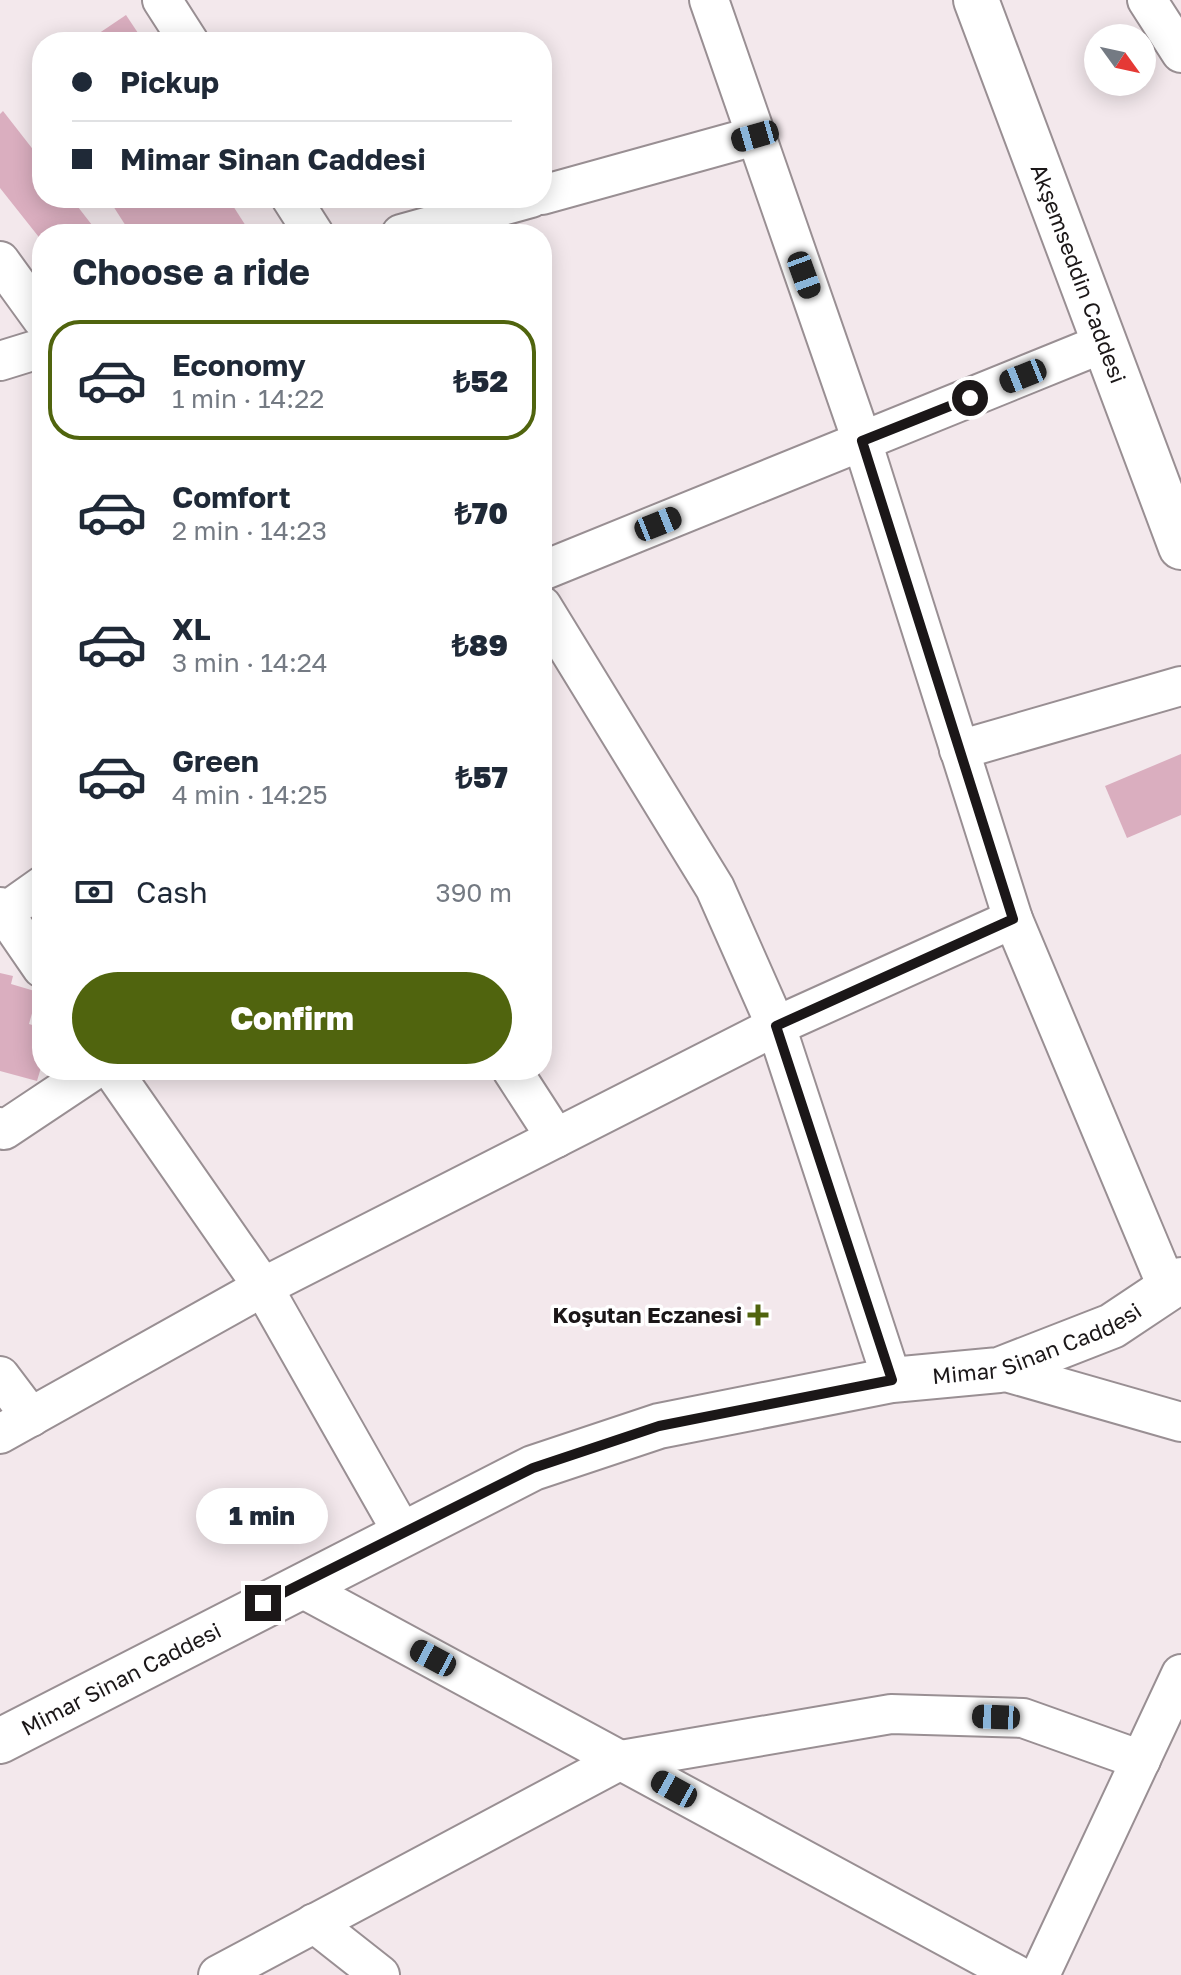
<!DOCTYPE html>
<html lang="en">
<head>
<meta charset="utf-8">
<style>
  body { margin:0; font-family:"Golos Text",sans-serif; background:#f6f6f7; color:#1f2937; height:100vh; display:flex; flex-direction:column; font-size:30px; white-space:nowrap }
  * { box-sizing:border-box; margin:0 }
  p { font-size:26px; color:#747a83 }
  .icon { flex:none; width:44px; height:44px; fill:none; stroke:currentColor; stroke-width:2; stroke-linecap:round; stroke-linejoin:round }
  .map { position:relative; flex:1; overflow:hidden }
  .details { position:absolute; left:32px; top:224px; width:520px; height:856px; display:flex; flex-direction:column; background:#fff; border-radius:32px; box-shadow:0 4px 20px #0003 }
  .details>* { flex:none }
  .banner { position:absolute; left:32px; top:32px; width:520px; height:176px; border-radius:32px; box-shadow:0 4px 20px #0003; display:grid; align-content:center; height:176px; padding:0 40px; background:#fff }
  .needle { width:52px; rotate:123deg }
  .buttons { position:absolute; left:1084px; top:24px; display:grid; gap:16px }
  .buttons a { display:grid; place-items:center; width:72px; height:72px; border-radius:50%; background:#fff; box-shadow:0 4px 20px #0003; font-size:40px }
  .end { position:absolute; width:36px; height:36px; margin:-18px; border:10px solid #1b1718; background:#fff; box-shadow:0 0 0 4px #fff }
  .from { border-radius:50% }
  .bubble { position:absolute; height:56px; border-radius:28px; background:#fff; box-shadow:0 4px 20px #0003; font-size:26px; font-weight:800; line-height:56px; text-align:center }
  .car { position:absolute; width:24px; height:48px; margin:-24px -12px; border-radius:10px; box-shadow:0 0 6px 2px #0007; background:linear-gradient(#222 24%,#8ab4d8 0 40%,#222 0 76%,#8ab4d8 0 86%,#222 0) }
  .banner b { display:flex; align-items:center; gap:28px; height:76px; font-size:30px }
  .banner b+b { border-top:2px solid #e0e1e3 }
  .banner i { width:20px; height:20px; background:#1f2937 }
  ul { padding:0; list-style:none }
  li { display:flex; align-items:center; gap:24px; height:120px; margin:0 16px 12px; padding:0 24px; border:4px solid transparent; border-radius:32px }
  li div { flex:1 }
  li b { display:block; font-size:30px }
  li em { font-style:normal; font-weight:800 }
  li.on { border-color:#50640e }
  li>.icon { width:72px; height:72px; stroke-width:1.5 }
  h2 { padding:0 40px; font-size:36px; line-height:96px }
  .pay { display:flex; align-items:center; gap:20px; height:88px; padding:0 40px; font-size:30px }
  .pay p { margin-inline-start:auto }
  .button { display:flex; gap:16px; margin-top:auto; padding:16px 40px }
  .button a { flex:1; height:92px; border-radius:48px; background:#50640e; color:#fff; font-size:32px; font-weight:800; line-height:92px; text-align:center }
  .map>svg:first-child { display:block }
  .building { fill:#daaebf }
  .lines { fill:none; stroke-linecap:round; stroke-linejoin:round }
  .minor-casing { stroke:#998f93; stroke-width:42 }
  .tertiary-casing { stroke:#998f93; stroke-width:48 }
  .minor { stroke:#fff; stroke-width:38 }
  .tertiary { stroke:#fff; stroke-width:44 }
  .route { stroke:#1b1718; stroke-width:10 }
  .poi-dot { fill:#50640e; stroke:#fff; stroke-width:3 }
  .labels { text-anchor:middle; stroke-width:7; stroke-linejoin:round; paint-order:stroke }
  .street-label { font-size:22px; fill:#1b1718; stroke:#fff }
  .poi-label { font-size:22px; font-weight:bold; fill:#1b1718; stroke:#fff; text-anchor:end }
</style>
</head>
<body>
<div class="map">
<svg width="1181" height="1975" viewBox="0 0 1181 1975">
  <rect width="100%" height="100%" fill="#f3e8ec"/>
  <g class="building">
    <polygon points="126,15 144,42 86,42"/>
    <polygon points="3,111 42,161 42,198 71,198 99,234 42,234 42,241 0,188 0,114"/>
    <polygon points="108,198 228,198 251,234 131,234"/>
    <polygon points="1181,754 1181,815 1127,838 1105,786"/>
    <polygon points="0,973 13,976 11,984 38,992 29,1024 42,1028 42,1064 37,1081 0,1071"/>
  </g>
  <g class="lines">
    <g class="minor-casing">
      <g id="minor">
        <polyline points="162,0 189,42"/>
        <polyline points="709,0 862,441 1013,919 1168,1289"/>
        <polyline points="1147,0 1181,53"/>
        <polyline points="542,195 755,136"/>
        <polyline points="291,198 314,234"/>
        <polyline points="401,234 531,198"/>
        <polyline points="0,261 42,319"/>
        <polyline points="0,361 42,348"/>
        <polyline points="542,571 1104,343"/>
        <polyline points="542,606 715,888 776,1026 892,1380"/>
        <polyline points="959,750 1181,686"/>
        <polyline points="0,907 42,968"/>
        <polyline points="4,913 42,886"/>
        <polyline points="112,1070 263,1287 402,1532"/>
        <polyline points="512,1070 556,1138"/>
        <polyline points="0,1127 4,1130 94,1070"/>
        <polyline points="999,1370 1181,1422"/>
        <polyline points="0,1376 31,1417"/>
        <polyline points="0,1434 263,1287 776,1026 1013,919"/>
        <polyline points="298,1586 1017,1975"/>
        <polyline points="314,1923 380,1975"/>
        <polyline points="218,1975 621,1760 891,1714 1023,1718 1141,1760"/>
        <polyline points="1040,1975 1181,1674"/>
      </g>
    </g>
    <g class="tertiary-casing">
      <g id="tertiary">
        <path id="s1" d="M976,0L1181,547"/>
        <path id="s2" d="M0,1741L533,1468L659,1426L892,1380L999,1370L1112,1326L1181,1280"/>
      </g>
    </g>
    <use href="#minor" class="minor"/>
    <use href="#tertiary" class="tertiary"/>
  </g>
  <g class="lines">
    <polyline class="route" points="263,1603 533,1468 659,1426 892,1380 776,1026 1013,919 862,441 970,398"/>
  </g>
  <path class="poi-dot" d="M754 1303h8v8h8v8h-8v8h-8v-8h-8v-8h8z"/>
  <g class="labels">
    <g class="street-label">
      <text dy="8" stroke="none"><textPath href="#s1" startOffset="292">Akşemseddin Caddesi</textPath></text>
      <text dy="8" stroke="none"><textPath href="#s2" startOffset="1120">Mimar Sinan Caddesi</textPath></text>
      <text dy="8" stroke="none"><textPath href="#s2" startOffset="136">Mimar Sinan Caddesi</textPath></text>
    </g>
    <g class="poi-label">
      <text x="742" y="1323">Koşutan Eczanesi</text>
    </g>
  </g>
</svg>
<div class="buttons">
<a><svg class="needle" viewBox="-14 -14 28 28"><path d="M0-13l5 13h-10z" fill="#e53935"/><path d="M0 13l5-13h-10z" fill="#747a83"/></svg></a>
</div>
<i class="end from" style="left:970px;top:398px"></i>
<i class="end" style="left:263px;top:1603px"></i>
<div class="bubble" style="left:196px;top:1488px;width:132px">1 min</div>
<i class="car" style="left:755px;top:136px;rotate:254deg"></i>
<i class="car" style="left:804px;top:275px;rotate:160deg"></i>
<i class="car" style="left:1023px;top:376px;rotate:248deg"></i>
<i class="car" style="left:658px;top:524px;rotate:68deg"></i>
<i class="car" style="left:433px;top:1658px;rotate:298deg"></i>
<i class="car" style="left:996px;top:1717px;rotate:272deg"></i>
<i class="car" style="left:674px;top:1789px;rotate:299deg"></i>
<div class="banner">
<b><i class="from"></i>Pickup</b>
<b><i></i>Mimar Sinan Caddesi</b>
</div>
<section class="details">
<h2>Choose a ride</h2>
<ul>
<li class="on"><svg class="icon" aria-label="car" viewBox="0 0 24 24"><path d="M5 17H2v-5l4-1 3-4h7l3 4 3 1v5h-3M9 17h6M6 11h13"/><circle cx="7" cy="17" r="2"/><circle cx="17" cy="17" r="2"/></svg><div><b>Economy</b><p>1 min · 14:22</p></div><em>₺52</em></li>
<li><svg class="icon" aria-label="car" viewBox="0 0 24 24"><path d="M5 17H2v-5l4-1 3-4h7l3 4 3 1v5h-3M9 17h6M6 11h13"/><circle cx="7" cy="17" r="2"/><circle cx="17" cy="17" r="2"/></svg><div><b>Comfort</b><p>2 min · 14:23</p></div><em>₺70</em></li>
<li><svg class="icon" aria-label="car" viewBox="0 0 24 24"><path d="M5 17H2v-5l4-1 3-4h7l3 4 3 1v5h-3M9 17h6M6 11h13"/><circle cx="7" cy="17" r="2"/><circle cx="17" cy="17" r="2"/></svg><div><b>XL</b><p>3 min · 14:24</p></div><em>₺89</em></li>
<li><svg class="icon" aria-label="car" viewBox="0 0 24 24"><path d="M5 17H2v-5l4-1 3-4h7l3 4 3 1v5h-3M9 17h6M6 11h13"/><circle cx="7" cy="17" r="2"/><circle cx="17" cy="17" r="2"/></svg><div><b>Green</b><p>4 min · 14:25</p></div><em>₺57</em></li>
</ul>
<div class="pay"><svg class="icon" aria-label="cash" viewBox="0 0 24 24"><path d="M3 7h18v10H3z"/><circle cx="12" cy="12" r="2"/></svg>Cash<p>390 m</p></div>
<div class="button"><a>Confirm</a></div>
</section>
</div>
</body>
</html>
